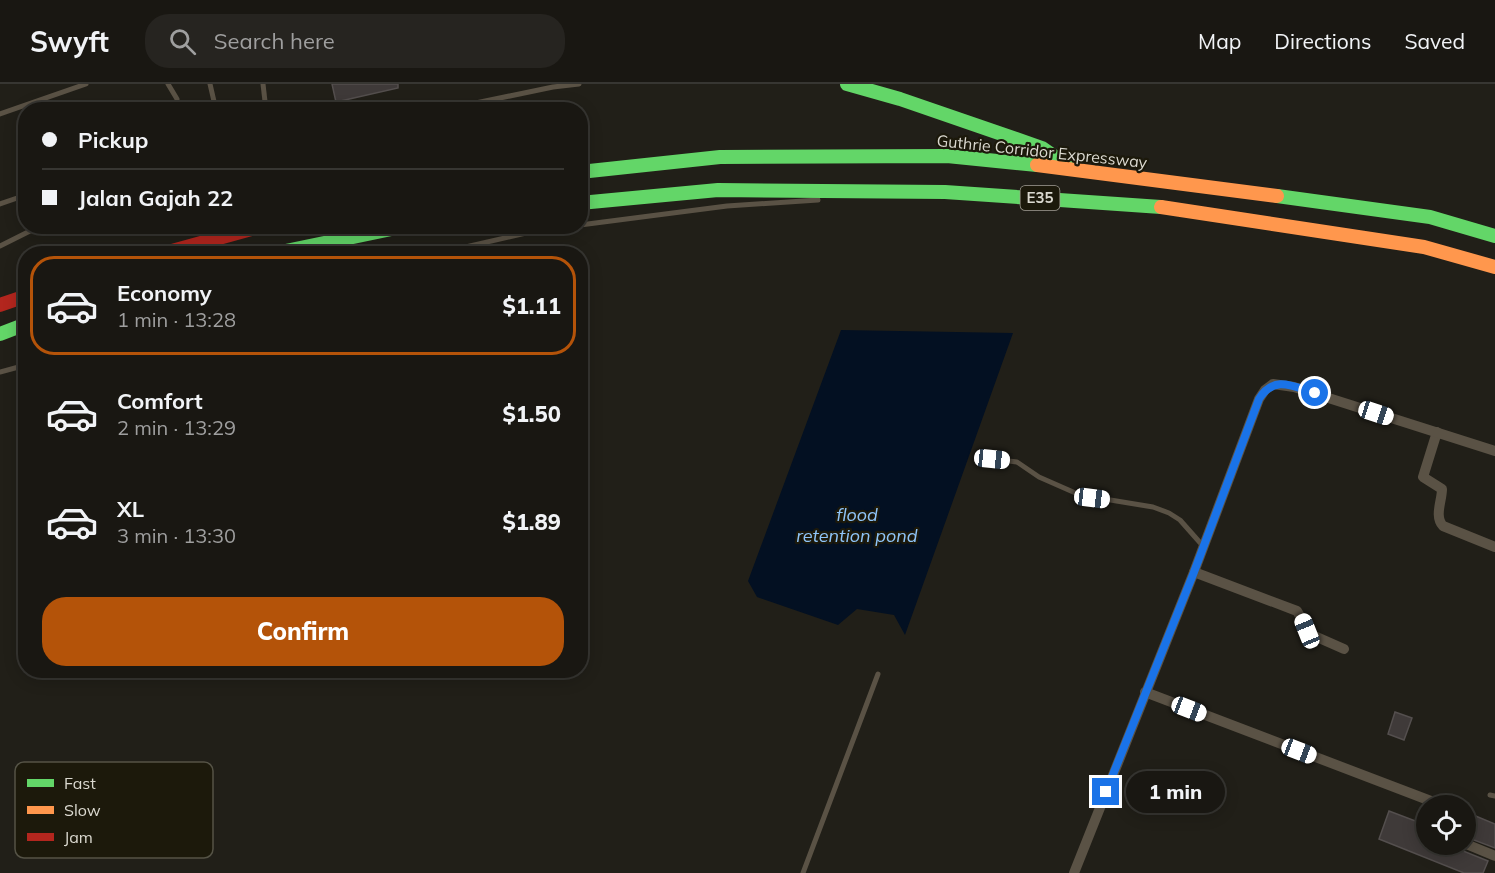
<!DOCTYPE html>
<html lang="en">
<head>
<meta charset="utf-8">
<style>
  body { margin:0; font-family:Mulish,sans-serif; background:#262420; color:#f1f3f6; height:100vh; display:flex; flex-direction:column; font-size:22px; white-space:nowrap }
  * { box-sizing:border-box; margin:0 }
  p { font-size:20px; color:#9f9f9f }
  .icon { flex:none; width:33px; height:33px; fill:none; stroke:currentColor; stroke-width:2; stroke-linecap:round; stroke-linejoin:round }
  .map { position:relative; flex:1; overflow:hidden }
  .sheet { position:absolute; left:18px; top:162px; width:570px; height:432px; display:flex; flex-direction:column; background:#191712; border-radius:24px; box-shadow:0 3px 15px #0003,0 0 0 2px #373632 }
  .sheet>* { flex:none }
  .guide { position:absolute; left:18px; top:18px; width:570px; height:132px; border-radius:24px; box-shadow:0 3px 15px #0003,0 0 0 2px #373632; display:grid; align-content:center; height:132px; padding:0 24px; background:#191712 }
  .tools { position:absolute; left:1416px; top:711px; display:grid; gap:12px }
  .tools a { display:grid; place-items:center; width:60px; height:60px; border-radius:50%; background:#191712; box-shadow:0 3px 15px #0003,0 0 0 2px #373632; font-size:30px }
  .end { position:absolute; width:27px; height:27px; margin:-14px; border:8px solid #1a73e8; background:#fff; box-shadow:0 0 0 3px #fff }
  .from { border-radius:50% }
  .bubble { position:absolute; height:42px; border-radius:21px; background:#191712; box-shadow:0 3px 15px #0003,0 0 0 2px #373632; font-size:20px; font-weight:800; line-height:42px; text-align:center }
  .car { position:absolute; width:18px; height:36px; margin:-18px -9px; border-radius:8px; box-shadow:0 0 4px 2px #0007; background:linear-gradient(#fff 24%,#345 0 40%,#fff 0 76%,#345 0 86%,#fff 0) }
  .guide b { display:flex; align-items:center; gap:21px; height:57px; font-size:22px }
  .guide b+b { border-top:2px solid #373632 }
  .guide i { width:15px; height:15px; background:#f1f3f6 }
  ul { padding:10px 0 0; list-style:none }
  li { display:flex; align-items:center; gap:18px; height:99px; margin:0 12px 9px; padding:0 12px; border:3px solid transparent; border-radius:24px }
  li div { flex:1 }
  li b { display:block; font-size:22px }
  li em { font-style:normal; font-weight:800 }
  li.current { border-color:#b45309 }
  li>.icon { width:54px; height:54px; stroke-width:1.5 }
  .primary-button { display:flex; gap:12px; margin-top:auto; padding:12px 24px }
  .primary-button a { flex:1; height:69px; border-radius:24px; background:#b45309; color:#fff; font-size:24px; font-weight:800; line-height:69px; text-align:center }
  header { display:flex; align-items:center; gap:36px; box-sizing:border-box; height:84px; padding:0 30px; background:#191712; border-bottom:2px solid #373632 }
  header strong { font-size:28px }
  nav { display:flex; gap:33px; margin-inline-start:auto; font-size:21px }
  .search { width:420px; height:54px; background:#262420; display:flex; align-items:center; gap:15px; box-sizing:border-box; padding:0 21px; border-radius:24px; color:#9f9f9f; font-size:22px }
  .map>svg:first-child { display:block }
  .water { fill:#031022 }
  .building { fill:#3f3a39; stroke:#544f4e; stroke-width:1.5 }
  .lines { fill:none; stroke-linecap:round; stroke-linejoin:round }
  .lane { stroke:#5a5245; stroke-width:5 }
  .street { stroke:#5a5245; stroke-width:10 }
  .fast { stroke:#63d668; stroke-width:14 }
  .slow { stroke:#ff974d; stroke-width:14 }
  .jam { stroke:#b3261e; stroke-width:14 }
  .route { stroke:#1a73e8; stroke-width:8 }
  .labels { text-anchor:middle; stroke-width:4.5; stroke-linejoin:round; paint-order:stroke }
  .shield { fill:#1c190b; stroke:#a29f95; stroke-width:1.5 }
  .shield-label { font-size:15px; font-weight:bold; fill:#dbd9d0 }
  .street-label { font-size:16px; fill:#dbd9d0; stroke:#1c190b }
  .water-label { font-size:18px; font-style:italic; fill:#8fc5f9; stroke:#1c190b }
  .key { fill:#1c190b; stroke:#555346; stroke-width:1.5 }
  .key-label { font-size:16px; fill:#dbd9d0 }
</style>
</head>
<body>
<header>
<strong>Swyft</strong>
<div class="search"><svg class="icon" aria-label="search" viewBox="0 0 24 24"><circle cx="10" cy="10" r="6"/><path d="M15 15l6 6"/></svg>Search here</div>
<nav><a>Map</a><a>Directions</a><a>Saved</a></nav>
</header>
<div class="map">
<svg width="1495" height="789" viewBox="0 0 1495 789">
  <rect width="100%" height="100%" fill="#211f18"/>
  <polygon class="water" points="841,246 1013,249 905,551 894,531 857,525 838,541 757,513 748,497"/>
  <g class="building">
    <polygon points="332,0 398,0 398,4 336,18"/>
    <polygon points="1395,628 1412,634 1404,656 1388,650"/>
    <polygon points="1389,727 1426,741 1426,760 1459,760 1463,767 1488,777 1483,789 1464,789 1379,755"/>
    <polygon points="1466,728 1495,740 1495,764 1466,753"/>
  </g>
  <g class="lines">
    <g class="lane">
      <polyline points="168,0 177,15 177,26"/>
      <polyline points="210,0 216,26"/>
      <polyline points="263,0 266,26"/>
      <polyline points="442,26 553,3 579,0"/>
      <polyline points="0,30 86,0"/>
      <polyline points="0,120 26,111"/>
      <polyline points="580,141 727,122 818,116"/>
      <polyline points="0,162 40,142"/>
      <polyline points="435,170 526,149 573,142"/>
      <polyline points="0,288 26,281"/>
      <polyline points="992,375 1017,378 1039,393 1080,411 1153,423 1169,429 1180,436 1203,462"/>
      <polyline points="1490,711 1495,712"/>
      <polyline points="803,789 878,590"/>
    </g>
    <g class="street">
      <path d="M1437,348L1423,393L1442,405C1442,417 1434,432 1443,442L1495,463"/>
      <polyline points="1194,488 1297,527 1310,550 1344,565"/>
      <polyline points="1145,608 1444,722"/>
      <polyline points="1466,760 1495,772"/>
      <polyline points="1074,789 1194,488 1259,315 1265,306 1273,300 1294,303 1495,367"/>
    </g>
    <g class="fast">
      <polyline points="847,0 900,15 1042,64 1068,82"/>
      <polyline points="580,88 720,73 947,72 1037,81"/>
      <polyline points="1277,112 1430,133 1495,152"/>
      <polyline points="580,119 718,106 945,108 1161,123"/>
      <polyline points="271,170 406,142"/>
      <polyline points="0,250 26,240"/>
    </g>
    <g class="slow">
      <polyline points="1037,81 1277,112"/>
      <polyline points="1161,123 1424,163 1495,183"/>
    </g>
    <g class="jam">
      <polyline points="161,170 262,142"/>
      <polyline points="0,221 26,212"/>
    </g>
  </g>
  <g class="lines">
    <path class="route" d="M1106,708L1194,488L1259,315C1274,291 1292,302 1315,309"/>
  </g>
  <g class="labels">
    <rect class="shield" x="1020.5" y="102" width="39" height="24" rx="4.5"/>
    <g class="shield-label">
      <text x="1040" y="119">E35</text>
    </g>
    <g class="street-label">
      <text transform="translate(1042 67) rotate(6)" y="6">Guthrie Corridor Expressway</text>
    </g>
    <g class="water-label">
      <text x="857" y="437">flood<tspan x="857" dy="21">retention pond</tspan></text>
    </g>
  </g>
  <rect x="15" y="678" width="198" height="96" rx="9" class="key"/>
  <rect x="27" y="695" width="27" height="8" fill="#63d668"/>
  <rect x="27" y="722" width="27" height="8" fill="#ff974d"/>
  <rect x="27" y="749" width="27" height="8" fill="#b3261e"/>
  <g class="key-label">
    <text x="64" y="705">Fast</text>
    <text x="64" y="732">Slow</text>
    <text x="64" y="759">Jam</text>
  </g>
</svg>
<div class="tools">
<a><svg class="icon" aria-label="locate" viewBox="0 0 24 24"><circle cx="12" cy="12" r="6"/><path d="M12 2v4M12 18v4M2 12h4M18 12h4"/></svg></a>
</div>
<i class="end from" style="left:1315px;top:309px"></i>
<i class="end" style="left:1106px;top:708px"></i>
<div class="bubble" style="left:1126px;top:687px;width:99px">1 min</div>
<i class="car" style="left:1376px;top:329px;rotate:108deg"></i>
<i class="car" style="left:992px;top:375px;rotate:96deg"></i>
<i class="car" style="left:1092px;top:414px;rotate:97deg"></i>
<i class="car" style="left:1307px;top:547px;rotate:338deg"></i>
<i class="car" style="left:1189px;top:625px;rotate:111deg"></i>
<i class="car" style="left:1299px;top:667px;rotate:111deg"></i>
<div class="guide">
<b><i class="from"></i>Pickup</b>
<b><i></i>Jalan Gajah 22</b>
</div>
<section class="sheet">
<ul>
<li class="current"><svg class="icon" aria-label="car" viewBox="0 0 24 24"><path d="M5 17H2v-5l4-1 3-4h7l3 4 3 1v5h-3M9 17h6M6 11h13"/><circle cx="7" cy="17" r="2"/><circle cx="17" cy="17" r="2"/></svg><div><b>Economy</b><p>1 min · 13:28</p></div><em>$1.11</em></li>
<li><svg class="icon" aria-label="car" viewBox="0 0 24 24"><path d="M5 17H2v-5l4-1 3-4h7l3 4 3 1v5h-3M9 17h6M6 11h13"/><circle cx="7" cy="17" r="2"/><circle cx="17" cy="17" r="2"/></svg><div><b>Comfort</b><p>2 min · 13:29</p></div><em>$1.50</em></li>
<li><svg class="icon" aria-label="car" viewBox="0 0 24 24"><path d="M5 17H2v-5l4-1 3-4h7l3 4 3 1v5h-3M9 17h6M6 11h13"/><circle cx="7" cy="17" r="2"/><circle cx="17" cy="17" r="2"/></svg><div><b>XL</b><p>3 min · 13:30</p></div><em>$1.89</em></li>
</ul>
<div class="primary-button"><a>Confirm</a></div>
</section>
</div>
</body>
</html>
